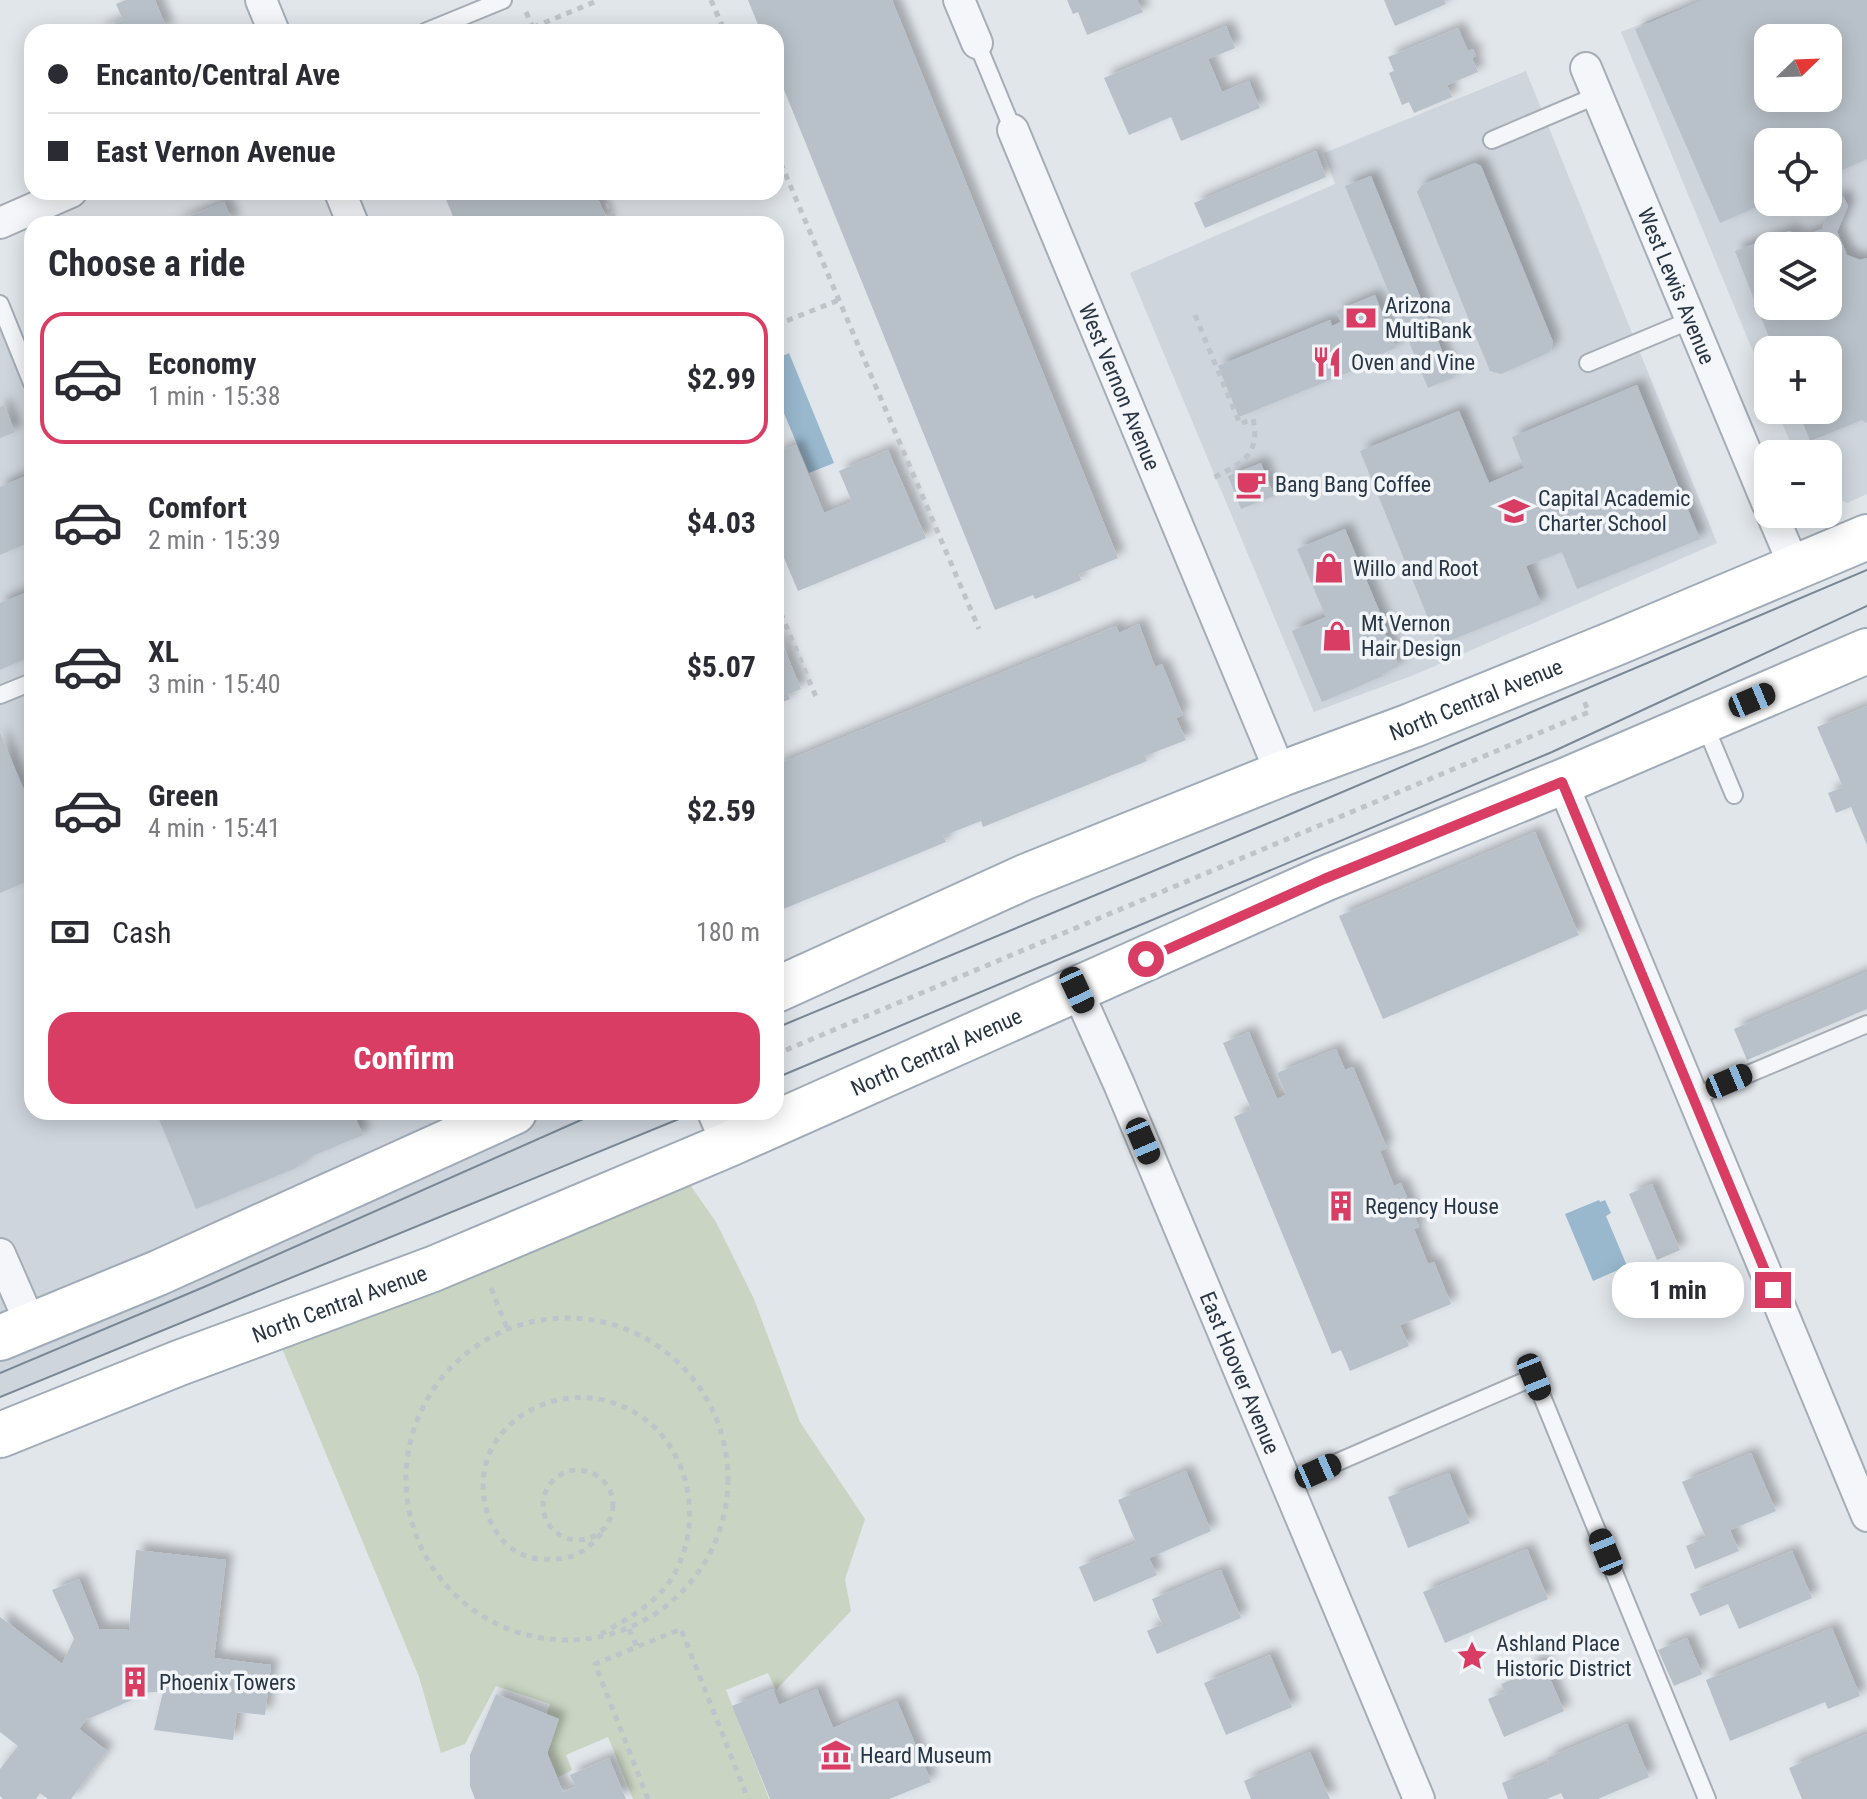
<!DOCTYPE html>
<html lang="en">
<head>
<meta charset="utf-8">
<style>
  body { margin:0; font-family:"Roboto Condensed",sans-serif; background:#f7f7f7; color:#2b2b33; height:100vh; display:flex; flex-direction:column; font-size:30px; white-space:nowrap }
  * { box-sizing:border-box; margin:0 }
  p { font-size:26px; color:#7c7c81 }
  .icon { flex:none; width:44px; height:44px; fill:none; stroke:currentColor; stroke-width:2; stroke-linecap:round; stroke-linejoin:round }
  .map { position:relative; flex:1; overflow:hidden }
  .panel { position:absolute; left:24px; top:216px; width:760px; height:904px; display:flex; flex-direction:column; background:#fff; border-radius:24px; box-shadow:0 4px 20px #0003 }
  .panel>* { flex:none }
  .guide { position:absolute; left:24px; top:24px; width:760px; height:176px; border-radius:24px; box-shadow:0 4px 20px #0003; display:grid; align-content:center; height:176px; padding:0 24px; background:#fff }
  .needle { width:52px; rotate:67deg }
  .buttons { position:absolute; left:1754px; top:24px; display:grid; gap:16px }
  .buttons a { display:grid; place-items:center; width:88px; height:88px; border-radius:16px; background:#fff; box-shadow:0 4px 20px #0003; font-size:40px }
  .end { position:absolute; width:36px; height:36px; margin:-18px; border:10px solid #d93d63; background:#fff; box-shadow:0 0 0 4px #fff }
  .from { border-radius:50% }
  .bubble { position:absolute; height:56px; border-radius:24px; background:#fff; box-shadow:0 4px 20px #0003; font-size:26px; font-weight:700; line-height:56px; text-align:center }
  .car { position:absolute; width:24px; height:48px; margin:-24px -12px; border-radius:10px; box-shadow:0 0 6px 2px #0007; background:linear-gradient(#222 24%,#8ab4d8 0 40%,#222 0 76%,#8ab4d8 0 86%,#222 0) }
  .guide b { display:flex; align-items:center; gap:28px; height:76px; font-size:30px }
  .guide b+b { border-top:2px solid #e1e1e2 }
  .guide i { width:20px; height:20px; background:#2b2b33 }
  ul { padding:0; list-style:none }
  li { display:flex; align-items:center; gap:24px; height:132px; margin:0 16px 12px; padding:0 8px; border:4px solid transparent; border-radius:24px }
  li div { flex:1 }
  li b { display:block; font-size:30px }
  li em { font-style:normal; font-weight:700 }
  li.current { border-color:#d93d63 }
  li>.icon { width:72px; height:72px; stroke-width:1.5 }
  h2 { padding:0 24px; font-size:36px; line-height:96px }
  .pay { display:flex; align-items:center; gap:20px; height:88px; padding:0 24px; font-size:30px }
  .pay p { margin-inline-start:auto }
  .action { display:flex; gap:16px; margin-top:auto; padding:16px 24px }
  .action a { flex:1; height:92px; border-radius:24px; background:#d93d63; color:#fff; font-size:32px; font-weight:700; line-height:92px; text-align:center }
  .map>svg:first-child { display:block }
  .built { fill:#cfd5dd; fill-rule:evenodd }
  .green { fill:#c9d5c2 }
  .water { fill:#99b8ce }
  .building { fill:#b8c0c9; fill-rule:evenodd; filter:url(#shadow) }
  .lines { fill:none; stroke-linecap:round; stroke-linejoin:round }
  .lane-casing { stroke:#a6adb6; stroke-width:20 }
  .street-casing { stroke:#a6adb6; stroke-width:34 }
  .primary-casing { stroke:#9fabb8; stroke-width:48 }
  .path { stroke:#bfc4ca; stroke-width:5; stroke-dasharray:6 6; stroke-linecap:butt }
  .lane { stroke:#f4f6f9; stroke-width:16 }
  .street { stroke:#f4f6f9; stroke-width:30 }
  .primary { stroke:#fff; stroke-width:44 }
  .tram { stroke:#798796; stroke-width:2 }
  .route { stroke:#d93d63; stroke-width:10 }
  .labels { text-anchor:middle; stroke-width:7; stroke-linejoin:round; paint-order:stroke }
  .street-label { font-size:22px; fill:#283544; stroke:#f1f5f8 }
  .poi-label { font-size:22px; fill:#283544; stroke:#f1f5f8; text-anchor:start }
</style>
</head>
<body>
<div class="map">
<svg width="1867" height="1799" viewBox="0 0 1867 1799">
  <defs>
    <filter id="shadow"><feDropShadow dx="7" dy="-7" stdDeviation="4" flood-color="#0004"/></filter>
  </defs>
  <rect width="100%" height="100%" fill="#e1e6eb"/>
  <g class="built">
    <path d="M1701,0H1867V494L1847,503L1828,494V454H1795L1777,410H1828V350H1768V388L1621,32ZM1768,38H1828V98H1768ZM1768,142H1828V202H1768ZM1768,246H1828V306H1768Z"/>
    <polygon points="1526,71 1717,543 1419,673 1314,712 1130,273 1335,184 1324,153"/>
    <polygon points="0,304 32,383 32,1112 696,1112 0,1397"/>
  </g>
  <polygon class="green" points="677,1166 716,1222 754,1299 800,1422 865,1519 845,1579 851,1611 776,1690 768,1673 726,1690 769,1799 633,1799 608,1737 566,1755 572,1770 558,1777 540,1734 550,1704 496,1686 465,1744 441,1753 419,1677 274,1329"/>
  <g class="water">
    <polygon points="789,353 834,463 809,473 776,394 776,359"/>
    <polygon points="1599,1200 1600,1202 1605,1200 1611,1213 1606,1216 1627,1266 1593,1281 1565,1214"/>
  </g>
  <g class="building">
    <polygon points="126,0 155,0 168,32 93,32 123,20 116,4"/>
    <polygon points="748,0 892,0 1118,558 1079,574 1081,580 1035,599 1033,595 995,610 776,70 776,32 761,32"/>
    <polygon points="1067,0 1137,0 1143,12 1087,35 1078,12 1073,14"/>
    <polygon points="1384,0 1444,0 1446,4 1395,26"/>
    <path d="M1702,0H1867V159L1828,176V142H1768V202L1720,223L1635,29ZM1768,38H1828V98H1768Z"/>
    <polygon points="1226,26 1235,48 1208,59 1222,92 1249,81 1260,108 1181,141 1171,117 1129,135 1104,78"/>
    <polygon points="1458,28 1468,51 1473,49 1476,56 1472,58 1478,72 1447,85 1452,97 1414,113 1409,102 1402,105 1389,73 1394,71 1388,57"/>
    <polygon points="1316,151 1326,177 1205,228 1194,203"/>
    <polygon points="1475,163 1481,166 1553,342 1550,352 1501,374 1490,371 1417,192 1422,185"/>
    <polygon points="1371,176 1453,378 1428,388 1345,186"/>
    <polygon points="443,192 595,192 609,224 456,224"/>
    <path d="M1843,196L1848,206L1837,232L1847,255L1860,260L1867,258V423L1862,420L1810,441L1798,410H1828V350H1774L1735,251L1789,231L1801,237L1822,229L1834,199ZM1768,246H1828V306H1768Z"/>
    <polygon points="224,202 234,224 170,224"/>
    <polygon points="1375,295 1396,348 1350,366 1352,371 1239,417 1218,366 1330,320 1332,326 1341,322 1336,311"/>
    <polygon points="1637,385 1700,539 1577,589 1562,552 1526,566 1541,604 1439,645 1360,451 1459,411 1489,483 1524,468 1512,437"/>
    <polygon points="4,405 15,432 0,438 0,407"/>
    <polygon points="796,445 824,513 852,502 839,471 888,450 926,538 798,591 776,539 776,453"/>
    <polygon points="1261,463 1274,496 1241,509 1228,476"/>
    <polygon points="32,473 32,541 0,555 0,487"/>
    <polygon points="1345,529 1388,632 1385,633 1399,666 1382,674 1383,676 1322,702 1292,631 1326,617 1297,549"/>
    <polygon points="32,590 32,656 0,670 0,603"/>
    <polygon points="1139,624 1155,667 1162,664 1183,715 1176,718 1186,740 1145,756 1147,761 983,827 981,821 943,836 946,842 776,912 776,765 1116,626 1119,633"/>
    <polygon points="776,629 801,689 788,694 790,699 776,705"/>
    <polygon points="1867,706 1867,845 1851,807 1836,813 1828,793 1843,787 1817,727"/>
    <polygon points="0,733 32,809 32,879 0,893"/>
    <polygon points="1535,832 1579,935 1383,1019 1339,916"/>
    <polygon points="1867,972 1867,1009 1747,1060 1734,1029"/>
    <polygon points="1249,1032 1277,1099 1286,1095 1277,1073 1336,1049 1345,1070 1353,1067 1387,1148 1380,1151 1394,1186 1401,1183 1419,1227 1414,1229 1428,1264 1434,1262 1451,1304 1400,1325 1409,1346 1350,1371 1341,1350 1332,1354 1234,1117 1251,1109 1223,1043"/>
    <polygon points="156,1112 358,1112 361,1117 356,1119 363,1135 305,1159 296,1168 196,1209"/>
    <polygon points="1652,1184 1680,1250 1657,1260 1629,1194"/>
    <polygon points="1751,1453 1776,1511 1730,1530 1739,1551 1695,1569 1686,1546 1706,1538 1682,1482"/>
    <polygon points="1186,1471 1211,1531 1149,1558 1157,1575 1094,1602 1079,1567 1136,1543 1118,1500"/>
    <polygon points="1449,1473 1470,1523 1408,1548 1388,1497"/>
    <polygon points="1527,1549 1548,1599 1445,1643 1423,1592"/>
    <polygon points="136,1550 226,1560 214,1658 271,1665 265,1715 237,1712 233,1740 154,1730 163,1692 150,1692 86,1720 79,1729 107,1751 71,1799 48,1799 40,1793 36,1799 3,1799 0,1796 0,1769 18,1746 0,1732 0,1617 62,1664 74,1639 52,1590 79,1579 99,1629 129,1630"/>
    <polygon points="1792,1551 1812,1598 1739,1629 1728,1604 1700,1616 1690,1594"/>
    <polygon points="1221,1570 1241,1618 1157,1654 1147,1631 1162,1624 1152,1599"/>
    <polygon points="1832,1628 1860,1696 1828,1709 1825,1702 1730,1741 1706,1680"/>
    <polygon points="1687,1638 1702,1674 1674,1686 1658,1650"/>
    <polygon points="1270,1655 1292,1707 1226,1735 1204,1683"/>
    <polygon points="1542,1660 1564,1711 1504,1737 1488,1699 1505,1692 1501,1684 1531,1672 1529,1665"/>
    <polygon points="773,1689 779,1705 817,1689 833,1728 897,1701 931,1782 889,1799 770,1799 732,1706"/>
    <polygon points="496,1694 559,1719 547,1754 563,1792 576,1787 570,1775 609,1758 626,1799 475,1799 470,1786 470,1755"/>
    <polygon points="1627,1724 1649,1777 1598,1799 1564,1799 1561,1793 1547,1799 1508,1799 1502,1783 1549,1763 1547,1758"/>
    <polygon points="1867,1734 1867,1799 1802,1799 1789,1768"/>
    <polygon points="1310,1752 1330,1799 1251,1799 1244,1781"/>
  </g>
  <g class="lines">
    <g class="lane-casing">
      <g id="lane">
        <polyline points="425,32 503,0"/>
        <polyline points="977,43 1013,130"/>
        <polyline points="1492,140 1598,95"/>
        <polyline points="0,304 32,383"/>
        <polyline points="1588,363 1691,320"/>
        <polyline points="0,695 32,682"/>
        <polyline points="1704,723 1734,795"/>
        <polyline points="1694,1097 1867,1024"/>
        <polyline points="1287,1484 1534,1377 1707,1799"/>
      </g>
    </g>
    <g class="street-casing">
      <g id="street">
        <polyline points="261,0 274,32"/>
        <polyline points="959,0 977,43"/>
        <path id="s1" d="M1586,68L1768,505"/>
        <path id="s2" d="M1013,130L1281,774"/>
        <polyline points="340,192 353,224"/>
        <polyline points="0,223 71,192"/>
        <polyline points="1772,514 1795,568"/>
        <polyline points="1562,782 1867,1516"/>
        <path id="s3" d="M1077,990L1119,1084L1419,1799"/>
        <polyline points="713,1112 727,1145"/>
        <polyline points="0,1254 31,1325"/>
      </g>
    </g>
    <g class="primary-casing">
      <g id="primary">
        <path id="s4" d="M776,990L1025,877L1281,774L1413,725L1618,642L1867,537"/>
        <polyline points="0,1338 158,1273 514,1112"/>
        <path id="s5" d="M0,1435L179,1363L433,1269L727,1145L1324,879L1562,782L1867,651"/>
      </g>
    </g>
    <g class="path">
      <polyline points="711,0 725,32"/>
      <polyline points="526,12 535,32"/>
      <polyline points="522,32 599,0"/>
      <polyline points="776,152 979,629"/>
      <polyline points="603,192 616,224"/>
      <path d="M1195,315L1240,424L1253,419C1261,455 1241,464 1213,478"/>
      <polyline points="776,325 839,300"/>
      <polyline points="776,602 816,697"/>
      <polyline points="786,1050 1589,712 1583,699"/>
      <polyline points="491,1288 507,1328"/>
      <circle cx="567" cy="1479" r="161"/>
      <circle cx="578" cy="1505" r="35"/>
      <polyline points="629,1629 637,1647"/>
      <path d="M601,1634C624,1621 652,1606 668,1584C700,1538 696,1473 659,1432C642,1413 617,1401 591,1398C554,1394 512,1412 493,1446C470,1487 488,1554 540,1559C573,1561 587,1553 606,1527"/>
      <polyline points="648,1799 595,1664 681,1629 748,1799"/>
    </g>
    <use href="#lane" class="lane"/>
    <use href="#street" class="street"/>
    <use href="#primary" class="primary"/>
    <g class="tram">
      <polyline points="776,1028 1288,815 1867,570"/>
      <polyline points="776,1078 1552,752 1867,606"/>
      <polyline points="0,1373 204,1287 599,1112"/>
      <polyline points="0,1397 696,1112"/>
    </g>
  </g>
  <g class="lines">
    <polyline class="route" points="1146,959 1324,879 1562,782 1773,1290"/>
  </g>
  <defs>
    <g id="bank-bare" transform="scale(2.4)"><path d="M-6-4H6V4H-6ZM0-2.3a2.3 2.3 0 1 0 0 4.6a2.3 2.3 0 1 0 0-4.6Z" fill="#d93d63" stroke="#f1f5f8" stroke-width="2.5" paint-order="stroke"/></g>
    <g id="restaurant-bare" transform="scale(2.4)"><path d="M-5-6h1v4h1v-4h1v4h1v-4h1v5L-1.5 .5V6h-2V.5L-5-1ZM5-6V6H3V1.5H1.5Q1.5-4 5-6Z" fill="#d93d63" stroke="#f1f5f8" stroke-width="2.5" paint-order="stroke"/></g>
    <g id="cafe-bare" transform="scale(2.4)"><path d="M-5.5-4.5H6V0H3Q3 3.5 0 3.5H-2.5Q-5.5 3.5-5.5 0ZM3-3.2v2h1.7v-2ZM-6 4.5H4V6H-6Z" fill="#d93d63" stroke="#f1f5f8" stroke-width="2.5" paint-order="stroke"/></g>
    <g id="school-bare" transform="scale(2.4)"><path d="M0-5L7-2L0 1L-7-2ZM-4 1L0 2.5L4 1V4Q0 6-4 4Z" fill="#d93d63" stroke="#f1f5f8" stroke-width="2.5" paint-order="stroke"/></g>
    <g id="shop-bare" transform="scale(2.4)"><path d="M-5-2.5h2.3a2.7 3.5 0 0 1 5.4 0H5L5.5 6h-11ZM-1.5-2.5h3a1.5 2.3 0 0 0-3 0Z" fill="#d93d63" stroke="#f1f5f8" stroke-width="2.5" paint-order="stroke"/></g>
    <g id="building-bare" transform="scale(2.4)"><path d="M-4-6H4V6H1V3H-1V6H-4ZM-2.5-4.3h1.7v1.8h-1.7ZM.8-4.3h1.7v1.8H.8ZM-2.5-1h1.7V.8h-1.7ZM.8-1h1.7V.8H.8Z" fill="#d93d63" stroke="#f1f5f8" stroke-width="2.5" paint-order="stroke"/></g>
    <g id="sight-bare" transform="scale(2.4)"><path d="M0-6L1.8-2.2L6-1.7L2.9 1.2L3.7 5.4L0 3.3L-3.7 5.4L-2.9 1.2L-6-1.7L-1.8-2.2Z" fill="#d93d63" stroke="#f1f5f8" stroke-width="2.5" paint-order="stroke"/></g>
    <g id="museum-bare" transform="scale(2.4)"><path d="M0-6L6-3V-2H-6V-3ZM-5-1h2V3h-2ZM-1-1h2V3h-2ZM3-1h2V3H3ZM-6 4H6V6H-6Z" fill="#d93d63" stroke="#f1f5f8" stroke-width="2.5" paint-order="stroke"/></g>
  </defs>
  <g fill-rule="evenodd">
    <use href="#bank-bare" x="1361" y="318"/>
    <use href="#restaurant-bare" x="1327" y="362"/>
    <use href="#cafe-bare" x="1251" y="484"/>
    <use href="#school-bare" x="1514" y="511"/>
    <use href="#shop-bare" x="1329" y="568"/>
    <use href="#shop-bare" x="1337" y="636"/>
    <use href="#building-bare" x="1341" y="1206"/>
    <use href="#sight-bare" x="1472" y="1656"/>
    <use href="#building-bare" x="135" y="1682"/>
    <use href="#museum-bare" x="836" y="1755"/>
  </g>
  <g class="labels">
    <g class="street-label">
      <text dy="8" stroke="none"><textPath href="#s1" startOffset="236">West Lewis Avenue</textPath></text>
      <text dy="8" stroke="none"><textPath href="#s2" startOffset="278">West Vernon Avenue</textPath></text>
      <text dy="8" stroke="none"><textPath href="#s4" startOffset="758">North Central Avenue</textPath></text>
      <text dy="8" stroke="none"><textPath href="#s5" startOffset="1012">North Central Avenue</textPath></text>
      <text dy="8" stroke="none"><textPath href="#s5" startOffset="364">North Central Avenue</textPath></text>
      <text dy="8" stroke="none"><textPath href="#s3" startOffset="416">East Hoover Avenue</textPath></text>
    </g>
    <g class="poi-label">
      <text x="1385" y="313">Arizona<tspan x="1385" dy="25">MultiBank</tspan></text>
      <text x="1351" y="370">Oven and Vine</text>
      <text x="1275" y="492">Bang Bang Coffee</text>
      <text x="1538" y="506">Capital Academic<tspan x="1538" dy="25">Charter School</tspan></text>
      <text x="1353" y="576">Willo and Root</text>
      <text x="1361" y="631">Mt Vernon<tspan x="1361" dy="25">Hair Design</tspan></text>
      <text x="1365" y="1214">Regency House</text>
      <text x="1496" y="1651">Ashland Place<tspan x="1496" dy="25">Historic District</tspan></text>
      <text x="159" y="1690">Phoenix Towers</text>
      <text x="860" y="1763">Heard Museum</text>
    </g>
  </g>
</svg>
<div class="buttons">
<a><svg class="needle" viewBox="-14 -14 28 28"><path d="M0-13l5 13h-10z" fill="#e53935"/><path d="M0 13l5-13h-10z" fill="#7c7c81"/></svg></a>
<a><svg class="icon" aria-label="locate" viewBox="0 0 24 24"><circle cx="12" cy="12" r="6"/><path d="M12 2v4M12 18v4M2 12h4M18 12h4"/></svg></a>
<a><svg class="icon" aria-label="layers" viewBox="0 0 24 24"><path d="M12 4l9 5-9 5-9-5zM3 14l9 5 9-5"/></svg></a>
<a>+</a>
<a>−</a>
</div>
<i class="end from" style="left:1146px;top:959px"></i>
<i class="end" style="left:1773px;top:1290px"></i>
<div class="bubble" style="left:1612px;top:1262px;width:132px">1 min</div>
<i class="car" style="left:1752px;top:700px;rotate:67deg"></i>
<i class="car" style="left:1077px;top:990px;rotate:155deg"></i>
<i class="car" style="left:1729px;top:1081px;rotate:67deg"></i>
<i class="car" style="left:1143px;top:1141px;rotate:157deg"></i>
<i class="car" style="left:1534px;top:1377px;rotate:158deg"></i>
<i class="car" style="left:1318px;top:1471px;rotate:66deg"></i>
<i class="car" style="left:1606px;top:1552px;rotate:338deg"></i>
<div class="guide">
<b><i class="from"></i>Encanto/Central Ave</b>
<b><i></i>East Vernon Avenue</b>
</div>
<section class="panel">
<h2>Choose a ride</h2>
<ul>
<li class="current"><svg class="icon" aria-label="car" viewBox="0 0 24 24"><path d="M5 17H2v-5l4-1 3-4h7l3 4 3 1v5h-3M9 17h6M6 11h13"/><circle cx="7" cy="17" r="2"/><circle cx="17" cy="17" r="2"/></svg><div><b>Economy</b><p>1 min · 15:38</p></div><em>$2.99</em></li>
<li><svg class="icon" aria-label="car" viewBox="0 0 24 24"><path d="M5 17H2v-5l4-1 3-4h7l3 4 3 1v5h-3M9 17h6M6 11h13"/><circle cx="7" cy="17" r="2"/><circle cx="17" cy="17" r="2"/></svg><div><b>Comfort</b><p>2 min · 15:39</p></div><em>$4.03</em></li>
<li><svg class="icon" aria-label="car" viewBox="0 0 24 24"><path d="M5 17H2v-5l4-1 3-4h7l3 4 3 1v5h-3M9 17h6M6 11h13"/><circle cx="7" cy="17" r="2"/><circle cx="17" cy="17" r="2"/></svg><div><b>XL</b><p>3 min · 15:40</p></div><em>$5.07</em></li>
<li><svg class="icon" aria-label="car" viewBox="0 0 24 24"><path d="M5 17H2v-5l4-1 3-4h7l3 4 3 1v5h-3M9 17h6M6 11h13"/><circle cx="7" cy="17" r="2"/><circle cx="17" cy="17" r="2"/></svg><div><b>Green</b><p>4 min · 15:41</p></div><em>$2.59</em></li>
</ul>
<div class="pay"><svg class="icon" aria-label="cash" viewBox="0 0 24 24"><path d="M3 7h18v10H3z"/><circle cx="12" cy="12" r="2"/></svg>Cash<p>180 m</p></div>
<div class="action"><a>Confirm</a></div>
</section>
</div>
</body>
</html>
